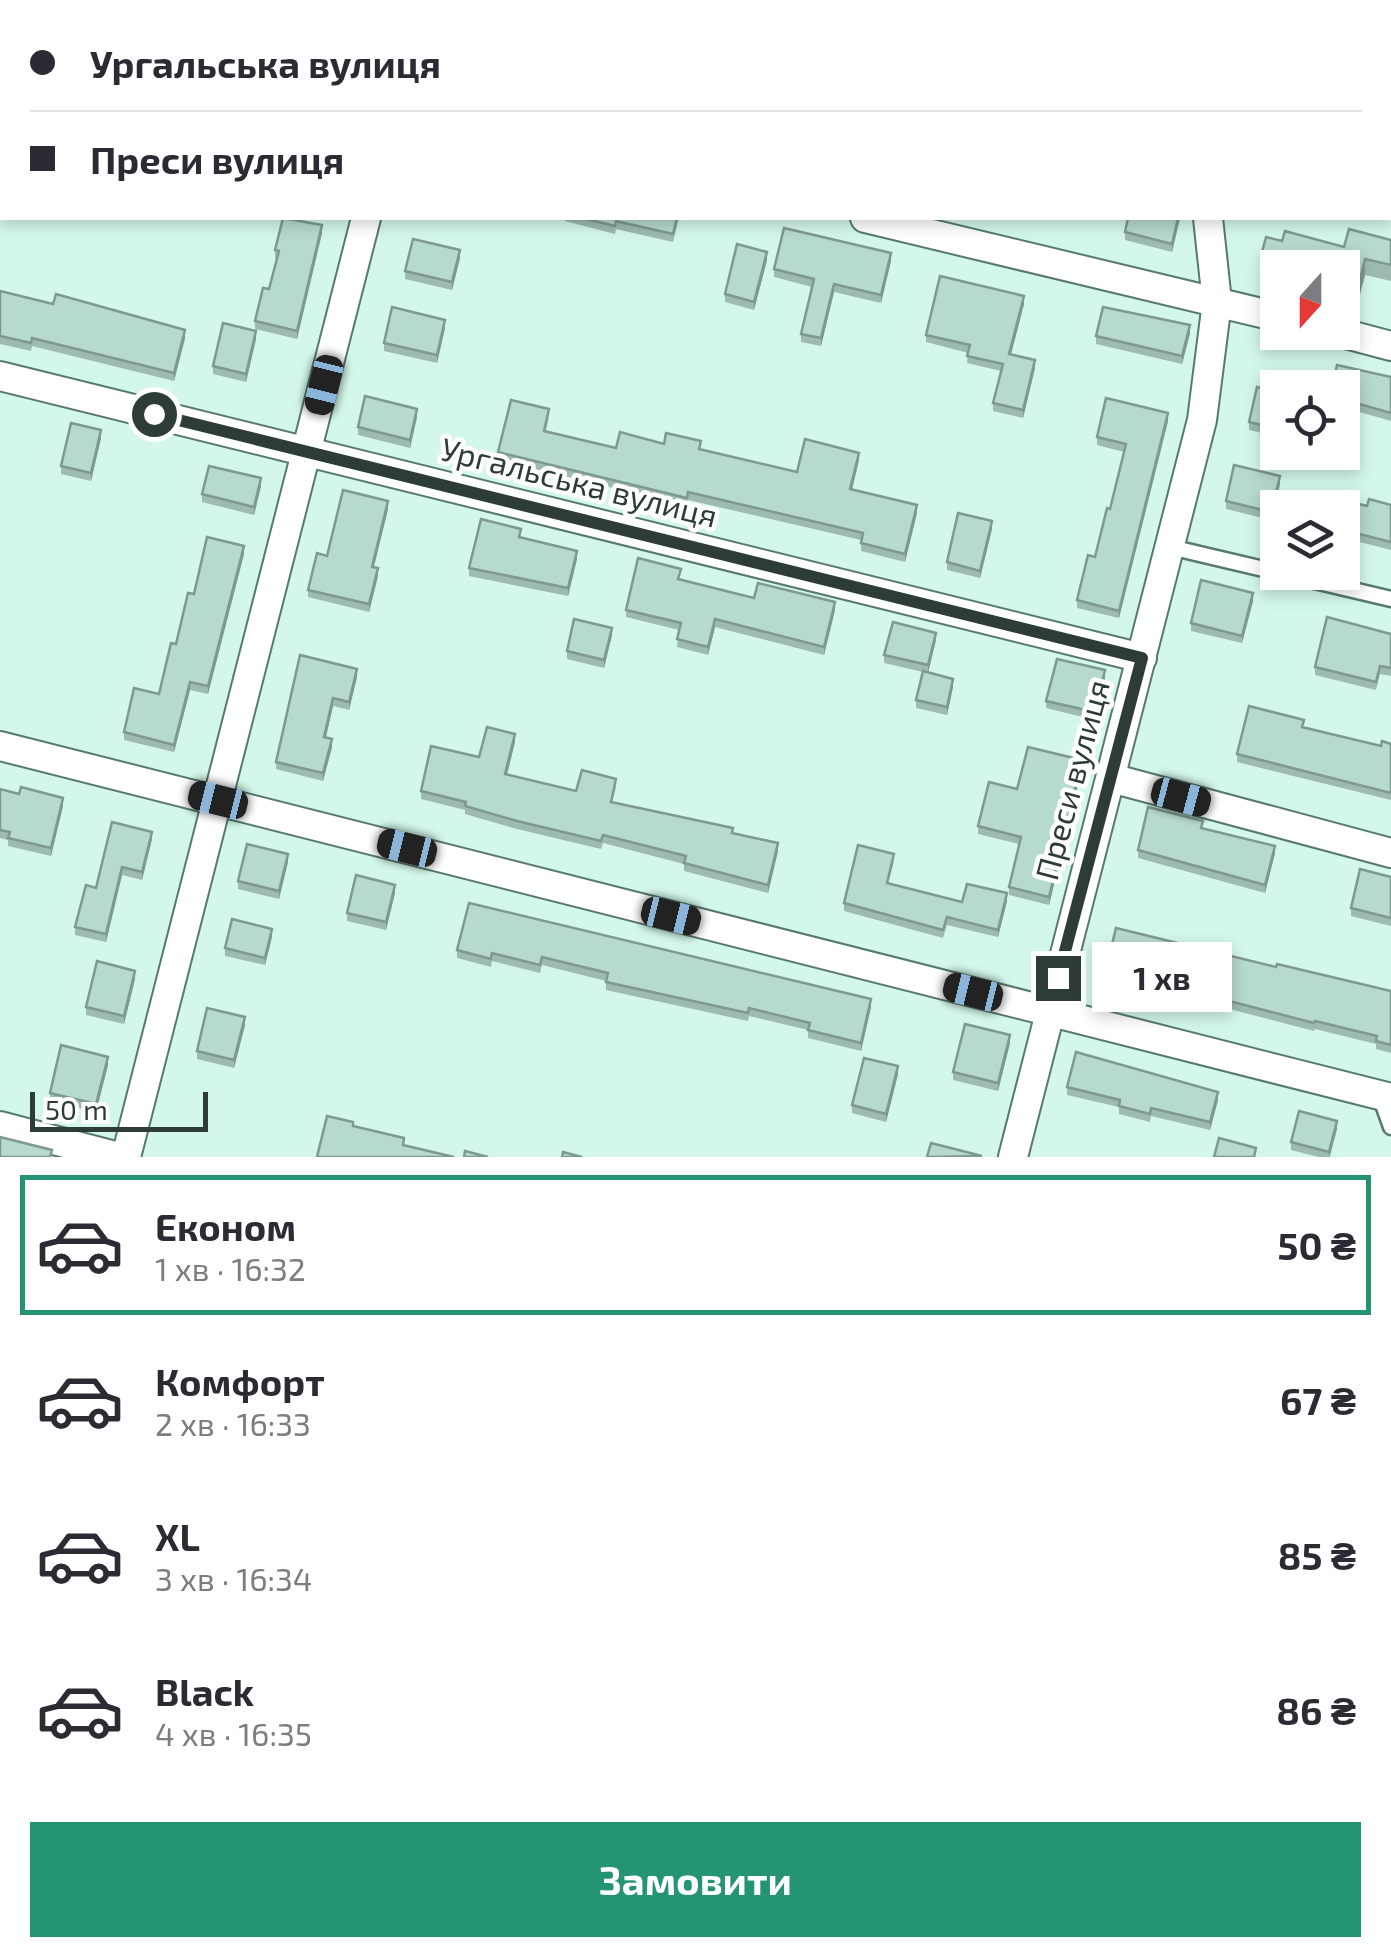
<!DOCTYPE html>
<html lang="uk">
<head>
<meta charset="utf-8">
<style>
  body { margin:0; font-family:"Exo 2",sans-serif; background:#f2f2f3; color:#2b2b33; height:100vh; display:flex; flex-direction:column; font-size:38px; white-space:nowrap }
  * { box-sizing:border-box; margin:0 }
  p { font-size:32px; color:#7c7c81 }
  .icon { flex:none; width:55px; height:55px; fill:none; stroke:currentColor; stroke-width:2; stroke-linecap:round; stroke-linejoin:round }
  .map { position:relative; height:1157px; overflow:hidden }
  .drawer { display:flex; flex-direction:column; background:#fff; flex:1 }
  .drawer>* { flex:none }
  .top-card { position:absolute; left:0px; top:0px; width:1392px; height:220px; box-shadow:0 5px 15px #0003; display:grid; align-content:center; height:220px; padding:0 30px; background:#fff }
  .needle { width:65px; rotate:201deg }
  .controls { position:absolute; left:1260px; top:250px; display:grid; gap:20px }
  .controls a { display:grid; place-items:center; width:100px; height:100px; border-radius:0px; background:#fff; box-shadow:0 5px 15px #0003; font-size:50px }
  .scale { position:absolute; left:30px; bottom:25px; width:178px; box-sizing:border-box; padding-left:10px; border:5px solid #2d3c36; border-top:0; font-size:28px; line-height:35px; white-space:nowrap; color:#2d3c36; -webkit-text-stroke:8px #fff; paint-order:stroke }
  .end { position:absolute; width:45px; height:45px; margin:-22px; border:12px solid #2d3c36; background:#fff; box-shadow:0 0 0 5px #fff }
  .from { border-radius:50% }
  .bubble { position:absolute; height:70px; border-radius:0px; background:#fff; box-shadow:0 5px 15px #0003; font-size:32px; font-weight:700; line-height:70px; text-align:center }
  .car { position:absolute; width:30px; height:60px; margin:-30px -15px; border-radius:12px; box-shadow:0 0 8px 2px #0007; background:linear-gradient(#222 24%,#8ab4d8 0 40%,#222 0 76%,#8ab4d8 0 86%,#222 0) }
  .top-card b { display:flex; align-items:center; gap:35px; height:95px; font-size:38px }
  .top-card b+b { border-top:2px solid #e1e1e2 }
  .top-card i { width:25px; height:25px; background:#2b2b33 }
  ul { padding:18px 0 0; list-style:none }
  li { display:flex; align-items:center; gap:30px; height:140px; margin:0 20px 15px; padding:0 10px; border:5px solid transparent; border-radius:0px }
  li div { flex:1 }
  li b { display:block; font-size:38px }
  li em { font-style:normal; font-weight:700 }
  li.on { border-color:#249475 }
  li>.icon { width:90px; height:90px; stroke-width:1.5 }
  .cta { display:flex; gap:20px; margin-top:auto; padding:20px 30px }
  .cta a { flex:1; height:115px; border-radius:0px; background:#249475; color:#fff; font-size:40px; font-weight:700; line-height:115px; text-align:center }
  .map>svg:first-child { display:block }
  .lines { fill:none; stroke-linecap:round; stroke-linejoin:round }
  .service-casing { stroke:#587a6d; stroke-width:19 }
  .minor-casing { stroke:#587a6d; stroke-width:32 }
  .service { stroke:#fff; stroke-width:14 }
  .minor { stroke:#fff; stroke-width:28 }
  .wall { fill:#9dbbaf }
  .shaded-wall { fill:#7f998f }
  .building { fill:#b6dacc; stroke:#7f998f; stroke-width:2.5 }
  .route { stroke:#2d3c36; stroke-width:12 }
  .labels { text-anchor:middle; stroke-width:9; stroke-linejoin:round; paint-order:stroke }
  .street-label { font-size:32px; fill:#2d3c36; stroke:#fff }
</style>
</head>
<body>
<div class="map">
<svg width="1391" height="1157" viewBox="0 0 1391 1157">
  <rect width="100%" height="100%" fill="#d3f8ea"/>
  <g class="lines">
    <g class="service-casing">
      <g id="service">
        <polyline points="1170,547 1391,599"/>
        <polyline points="1380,1096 1391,1127"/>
      </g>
    </g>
    <g class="minor-casing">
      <g id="minor">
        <polyline points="1182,0 1183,2"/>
        <polyline points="419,2 420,0"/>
        <polyline points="0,6 2,6"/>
        <polyline points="865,218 1278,317"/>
        <polyline points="1338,332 1391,346"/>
        <polyline points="0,376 1142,658"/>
        <polyline points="0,746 1391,1098"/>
        <polyline points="1111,778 1391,853"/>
        <polyline points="0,1126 119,1157"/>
        <polyline points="126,1157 366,218"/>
        <polyline points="1013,1157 1202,420 1217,302 1208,218"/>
      </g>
    </g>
    <use href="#service" class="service"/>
    <use href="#minor" class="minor"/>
  </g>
  <g class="wall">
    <polygon points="159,0 192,0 192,2 169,2"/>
    <polygon points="195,0 239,0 238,2 205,2"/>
    <polygon points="1224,0 1261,0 1260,2 1224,2"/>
    <polygon points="565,218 679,218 673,242 616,229 615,234 565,221"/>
    <polygon points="1180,218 1172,252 1125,240 1125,232"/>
    <polygon points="322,233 297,339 255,329 255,321 269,289 277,258 275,258 275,250"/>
    <polygon points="1391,240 1391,281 1365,275 1359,298 1342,294 1342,268 1278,268 1278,277 1261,272 1261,256 1282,241 1344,247"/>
    <polygon points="460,258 452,290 405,279 405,271"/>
    <polygon points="767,260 754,310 725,302 725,294"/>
    <polygon points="891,261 881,303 834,292 821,346 801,342 801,334 812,287 774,277 774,269"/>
    <polygon points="0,291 185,338 174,381 32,346 31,351 0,344"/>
    <polygon points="1024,304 1011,354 1035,368 1023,418 993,411 993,403 1001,371 967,363 968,353 926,342 926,335"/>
    <polygon points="445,328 437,363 384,351 384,343"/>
    <polygon points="1190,333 1182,364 1096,344 1096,336"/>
    <polygon points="256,339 246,382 213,374 213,366"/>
    <polygon points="1391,377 1391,421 1342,407 1342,388"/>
    <polygon points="1278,392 1278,437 1249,430 1249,422"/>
    <polygon points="417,417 410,448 358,435 358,427"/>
    <polygon points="549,417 546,431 616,448 664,444 701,450 797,472 859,460 852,490 917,513 905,562 861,551 861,540 688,500 687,506 498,460 498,452"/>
    <polygon points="1168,421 1119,618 1077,608 1077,600 1095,557 1110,509 1124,452 1097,445 1097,437"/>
    <polygon points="101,438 91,481 61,474 61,466"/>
    <polygon points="1280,484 1271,520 1226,509 1226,501"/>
    <polygon points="261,486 254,515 202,502 202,494"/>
    <polygon points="1391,505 1391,550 1348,539 1348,542 1342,541 1342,508"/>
    <polygon points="388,509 374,567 378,576 369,612 308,597 308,590 327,556"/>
    <polygon points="992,529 980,578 947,570 947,562"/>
    <polygon points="521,537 577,559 568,596 469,576 469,568"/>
    <polygon points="244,554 208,694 190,690 174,752 124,740 124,732 159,694 176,644"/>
    <polygon points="680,579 754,598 835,610 824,655 715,627 708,655 677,647 679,630 626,617 626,610"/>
    <polygon points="1253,601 1242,643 1191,631 1191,623"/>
    <polygon points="1391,634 1391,676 1380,674 1376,690 1315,675 1315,667"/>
    <polygon points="612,635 604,668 567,659 567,651"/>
    <polygon points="936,640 928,672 953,687 947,715 916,708 916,700 923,672 884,663 884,655"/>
    <polygon points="300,655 357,677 349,710 333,706 326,737 332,747 323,781 276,769 276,762"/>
    <polygon points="1105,678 1095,720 1046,708 1046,701"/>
    <polygon points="1304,727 1381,746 1391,744 1391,800 1237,762 1237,754"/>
    <polygon points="515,742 507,775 576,791 616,787 612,802 733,833 778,851 768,893 684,871 684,864 603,843 601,849 517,829 465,814 465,810 421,799 421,791 479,757"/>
    <polygon points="1082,768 1049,905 1009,895 1009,887 1019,844 978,834 978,826 1017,789"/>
    <polygon points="0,789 63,806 51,856 8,846 8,840 0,838"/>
    <polygon points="1203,828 1275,853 1265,893 1138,858 1138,850"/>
    <polygon points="152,839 142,880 122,875 106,942 75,935 75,927 96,888"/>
    <polygon points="894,861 888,884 962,902 1007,901 998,937 947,925 943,938 844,911 844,903"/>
    <polygon points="288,862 279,899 238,889 238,881"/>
    <polygon points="1391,877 1391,926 1351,916 1351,908"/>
    <polygon points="395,893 386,930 347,921 347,913"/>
    <polygon points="469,903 871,1007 861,1051 808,1038 808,1030 749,1016 748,1021 606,990 606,981 542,965 540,973 492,961 491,967 457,958 457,950"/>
    <polygon points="272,937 265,965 225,956 225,948"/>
    <polygon points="1276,967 1391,991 1391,1053 1376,1049 1376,1044 1315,1029 1314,1031 1160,991 1159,994 1105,981 1105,973"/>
    <polygon points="135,979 124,1024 86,1015 86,1007"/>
    <polygon points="245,1025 234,1068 197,1059 197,1051"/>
    <polygon points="1010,1043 998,1091 953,1080 953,1072"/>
    <polygon points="108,1065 96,1112 50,1101 50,1093"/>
    <polygon points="898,1074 886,1122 852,1113 852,1105"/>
    <polygon points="1067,1087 1218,1100 1210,1130 1151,1116 1150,1122 1119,1114 1119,1107 1067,1095"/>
    <polygon points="1337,1129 1330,1157 1319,1157 1291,1150 1291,1142"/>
  </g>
  <g class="shaded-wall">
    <polygon points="1178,218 1180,218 1172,252 1172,244"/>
    <polygon points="322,225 322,233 297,339 297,331"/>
    <polygon points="460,250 460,258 452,290 452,282"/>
    <polygon points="767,252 767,260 754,310 754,302"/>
    <polygon points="891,253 891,261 881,303 881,295"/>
    <polygon points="1365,259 1365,275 1359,298 1359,283"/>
    <polygon points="834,284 834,292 821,346 821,338"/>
    <polygon points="1024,296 1024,304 1009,362 1009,354"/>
    <polygon points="445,320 445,328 437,363 437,355"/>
    <polygon points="1190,325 1190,333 1182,364 1182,356"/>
    <polygon points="185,330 185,338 174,381 174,373"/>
    <polygon points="256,331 256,339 246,382 246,374"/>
    <polygon points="1035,360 1035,368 1023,418 1023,410"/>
    <polygon points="417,409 417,417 410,448 410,440"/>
    <polygon points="1168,413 1168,421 1119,618 1119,611"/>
    <polygon points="101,430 101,438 91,481 91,473"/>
    <polygon points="859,453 859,460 850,497 850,489"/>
    <polygon points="1280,476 1280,484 1271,520 1271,512"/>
    <polygon points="261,478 261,486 254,515 254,507"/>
    <polygon points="388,501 388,509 372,574 372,567"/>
    <polygon points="917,505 917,513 905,562 905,554"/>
    <polygon points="992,521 992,529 980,578 980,571"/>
    <polygon points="244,546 244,554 208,694 208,686"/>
    <polygon points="577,551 577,559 568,596 568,588"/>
    <polygon points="378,568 378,576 369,612 369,604"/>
    <polygon points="1253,593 1253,601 1242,643 1242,636"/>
    <polygon points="835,602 835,610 824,655 824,647"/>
    <polygon points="715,619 715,627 708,655 708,647"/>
    <polygon points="612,628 612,635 604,668 604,660"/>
    <polygon points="936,633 936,640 928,673 928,665"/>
    <polygon points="357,669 357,677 349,710 349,702"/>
    <polygon points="1105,670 1105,678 1095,720 1095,712"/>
    <polygon points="953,679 953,687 947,715 947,707"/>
    <polygon points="190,682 190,690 174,752 174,745"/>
    <polygon points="333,698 333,706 324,745 324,737"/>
    <polygon points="515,734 515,742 505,782 505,774"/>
    <polygon points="332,739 332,747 323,781 323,773"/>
    <polygon points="1082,760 1082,768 1049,905 1049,897"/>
    <polygon points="63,798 63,806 51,856 51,848"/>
    <polygon points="152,832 152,839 142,880 142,872"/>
    <polygon points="778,843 778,851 768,893 768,885"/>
    <polygon points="1275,846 1275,853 1265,893 1265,885"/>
    <polygon points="288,854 288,862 279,899 279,891"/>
    <polygon points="122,867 122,875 106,942 106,934"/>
    <polygon points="395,885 395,893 386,930 386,922"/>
    <polygon points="1007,893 1007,901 998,937 998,930"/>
    <polygon points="272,929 272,937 265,965 265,958"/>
    <polygon points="135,971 135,979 124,1024 124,1016"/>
    <polygon points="871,999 871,1007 861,1051 861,1043"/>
    <polygon points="245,1017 245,1025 234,1068 234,1060"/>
    <polygon points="1010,1035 1010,1043 998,1091 998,1083"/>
    <polygon points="108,1057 108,1065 96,1112 96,1104"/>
    <polygon points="898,1066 898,1074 886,1122 886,1114"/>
    <polygon points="1218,1092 1218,1100 1210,1130 1210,1122"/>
    <polygon points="1337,1121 1337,1129 1329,1157 1329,1152"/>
  </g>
  <g class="building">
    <polygon points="278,0 329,0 328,2 278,2"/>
    <polygon points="462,0 512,0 511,2 461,2"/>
    <polygon points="1100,0 1148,0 1147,2 1099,2"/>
    <polygon points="1333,0 1391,0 1391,23 1390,2 1332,2"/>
    <polygon points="283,218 322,225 297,331 255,321 263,288 269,289 279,251 275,250"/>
    <polygon points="582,218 677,218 673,234 616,221 615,226"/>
    <polygon points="1128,218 1178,218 1172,244 1125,232"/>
    <polygon points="784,228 891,253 881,295 834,284 821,338 801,334 814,279 774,269"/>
    <polygon points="1349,229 1391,240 1391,265 1365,259 1359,283 1342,278 1342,268 1329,268 1298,258 1296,266 1261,256 1266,237 1282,241 1285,231 1344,247"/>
    <polygon points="413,239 460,250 452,282 405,271"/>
    <polygon points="737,244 767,252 754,302 725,294"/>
    <polygon points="940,276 1024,296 1009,354 1035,360 1023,410 993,403 1003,364 967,356 970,345 926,335"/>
    <polygon points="0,291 53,304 56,294 185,330 174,373 32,338 31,343 0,336"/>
    <polygon points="392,307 445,320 437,355 384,343"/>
    <polygon points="1103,307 1190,325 1182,356 1096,336"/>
    <polygon points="223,323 256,331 246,374 213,366"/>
    <polygon points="1337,365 1391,377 1391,413 1342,399 1342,388 1332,388"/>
    <polygon points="1257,387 1278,392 1278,429 1249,422"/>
    <polygon points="365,396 417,409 410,440 358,427"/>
    <polygon points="1106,398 1168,413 1119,611 1077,600 1088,555 1095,557 1107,508 1110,509 1126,444 1097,437"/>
    <polygon points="511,400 549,409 544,431 616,448 620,432 664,444 666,433 701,441 699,449 797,472 805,439 859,453 850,489 917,505 905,554 861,543 863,533 688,492 687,498 498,452"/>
    <polygon points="71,423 101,430 91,473 61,466"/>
    <polygon points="1234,465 1280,476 1271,512 1226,501"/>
    <polygon points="209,466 261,478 254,507 202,494"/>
    <polygon points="343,490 388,501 372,567 378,568 369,604 308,590 317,553 327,556"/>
    <polygon points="1314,493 1367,506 1369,499 1391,505 1391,542 1348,531 1348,534 1342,533 1342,508 1311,508"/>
    <polygon points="958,513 992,521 980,571 947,562"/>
    <polygon points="481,519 521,529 519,537 577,551 568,588 469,568"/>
    <polygon points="207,537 244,546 208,686 190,682 174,745 124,732 134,688 159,694 171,643 176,644 188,593 194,594"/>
    <polygon points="638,558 681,569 678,579 754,598 758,583 835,602 824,647 715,619 708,647 677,639 681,623 626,610"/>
    <polygon points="1201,580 1253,593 1242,636 1191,623"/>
    <polygon points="1327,617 1391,634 1391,668 1380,666 1376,682 1315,667"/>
    <polygon points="574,619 612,628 604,660 567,651"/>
    <polygon points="893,622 936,633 928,665 884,655"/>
    <polygon points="300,655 357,669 349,702 333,698 324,737 332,739 323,773 276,762"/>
    <polygon points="1057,659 1105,670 1095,712 1046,701"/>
    <polygon points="923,671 953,679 947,707 916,700"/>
    <polygon points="1249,706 1304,720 1302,727 1381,746 1382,741 1391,744 1391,793 1237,754"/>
    <polygon points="487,727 515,734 505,774 576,791 582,770 616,779 611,802 733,828 732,833 778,843 768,885 684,863 686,856 603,835 601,841 517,821 465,806 466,802 421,791 431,746 479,757"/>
    <polygon points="1028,747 1082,760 1049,897 1009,887 1021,837 978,826 989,782 1017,789"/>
    <polygon points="21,787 63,798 51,848 8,838 10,832 0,830 0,789 19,794"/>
    <polygon points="1148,807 1203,821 1201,828 1275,846 1265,885 1138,850"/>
    <polygon points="112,822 152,832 142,872 122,867 106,934 75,927 86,885 96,888"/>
    <polygon points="247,844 288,854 279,891 238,881"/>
    <polygon points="858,845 894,854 887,883 962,902 967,884 1007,893 998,930 947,917 943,930 844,903"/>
    <polygon points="1360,869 1391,877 1391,918 1351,908"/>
    <polygon points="356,875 395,885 386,922 347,913"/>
    <polygon points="469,903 871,999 861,1043 808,1030 810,1023 749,1008 748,1013 606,982 608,973 542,957 540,965 492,953 491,959 457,950"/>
    <polygon points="232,919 272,929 265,958 225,948"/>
    <polygon points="1116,928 1276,967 1277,964 1391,991 1391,1045 1376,1041 1377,1036 1315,1021 1314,1023 1160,983 1159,986 1105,973"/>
    <polygon points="97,961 135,971 124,1016 86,1007"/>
    <polygon points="207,1008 245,1017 234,1060 197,1051"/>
    <polygon points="965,1024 1010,1035 998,1083 953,1072"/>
    <polygon points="61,1045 108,1057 96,1104 50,1093"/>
    <polygon points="1076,1052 1218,1092 1210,1122 1151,1108 1150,1114 1119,1106 1120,1100 1067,1087"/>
    <polygon points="864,1058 898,1066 886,1114 852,1105"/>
    <polygon points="1299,1111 1337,1121 1329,1152 1291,1142"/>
    <polygon points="327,1116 353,1122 353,1126 404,1138 403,1145 454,1157 317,1157"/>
    <polygon points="0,1137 52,1150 50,1157 0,1157"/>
    <polygon points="1219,1138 1256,1148 1254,1157 1214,1157"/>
    <polygon points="931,1143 982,1156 927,1157"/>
    <polygon points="465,1151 488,1157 464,1157"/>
    <polygon points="563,1152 582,1157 562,1157"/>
  </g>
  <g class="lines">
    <polyline class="route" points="154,414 1142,658 1058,978"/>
  </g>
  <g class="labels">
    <g class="street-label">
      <text transform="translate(579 483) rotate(14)" y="11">Ургальська вулиця</text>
      <text transform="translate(1073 780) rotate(-75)" y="11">Преси вулиця</text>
    </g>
  </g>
</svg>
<div class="controls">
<a><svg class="needle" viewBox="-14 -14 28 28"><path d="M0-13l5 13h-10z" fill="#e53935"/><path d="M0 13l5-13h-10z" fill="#7c7c81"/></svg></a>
<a><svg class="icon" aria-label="locate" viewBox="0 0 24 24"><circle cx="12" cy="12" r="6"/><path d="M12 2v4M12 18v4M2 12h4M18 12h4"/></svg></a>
<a><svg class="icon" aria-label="layers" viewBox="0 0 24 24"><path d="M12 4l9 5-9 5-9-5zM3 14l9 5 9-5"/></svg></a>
</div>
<div class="scale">50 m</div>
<i class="end from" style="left:154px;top:414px"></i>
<i class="end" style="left:1058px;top:978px"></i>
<div class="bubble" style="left:1092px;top:942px;width:140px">1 хв</div>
<i class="car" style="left:324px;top:385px;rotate:194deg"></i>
<i class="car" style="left:1181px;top:797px;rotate:105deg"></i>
<i class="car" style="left:218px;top:800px;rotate:284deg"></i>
<i class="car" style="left:407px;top:848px;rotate:284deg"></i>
<i class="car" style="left:671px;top:916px;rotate:104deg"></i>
<i class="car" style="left:973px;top:992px;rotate:284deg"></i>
<div class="top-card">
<b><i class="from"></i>Ургальська вулиця</b>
<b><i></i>Преси вулиця</b>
</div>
</div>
<section class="drawer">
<ul>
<li class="on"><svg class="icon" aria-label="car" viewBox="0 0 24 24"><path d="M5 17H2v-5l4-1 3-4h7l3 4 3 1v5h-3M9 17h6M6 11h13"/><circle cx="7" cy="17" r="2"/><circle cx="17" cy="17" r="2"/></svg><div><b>Економ</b><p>1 хв · 16:32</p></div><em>50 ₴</em></li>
<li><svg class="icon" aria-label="car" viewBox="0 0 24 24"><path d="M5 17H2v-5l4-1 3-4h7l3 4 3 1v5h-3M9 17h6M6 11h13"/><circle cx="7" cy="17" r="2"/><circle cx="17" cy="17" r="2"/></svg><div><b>Комфорт</b><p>2 хв · 16:33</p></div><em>67 ₴</em></li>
<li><svg class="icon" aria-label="car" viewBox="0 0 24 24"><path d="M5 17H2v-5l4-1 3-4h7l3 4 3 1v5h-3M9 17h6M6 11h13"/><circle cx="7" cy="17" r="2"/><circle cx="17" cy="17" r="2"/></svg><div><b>XL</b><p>3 хв · 16:34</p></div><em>85 ₴</em></li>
<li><svg class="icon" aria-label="car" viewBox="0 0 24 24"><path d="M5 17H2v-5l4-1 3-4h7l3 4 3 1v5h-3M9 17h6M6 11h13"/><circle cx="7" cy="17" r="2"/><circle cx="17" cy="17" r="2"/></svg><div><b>Black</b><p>4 хв · 16:35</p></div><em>86 ₴</em></li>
</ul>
<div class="cta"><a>Замовити</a></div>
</section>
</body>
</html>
